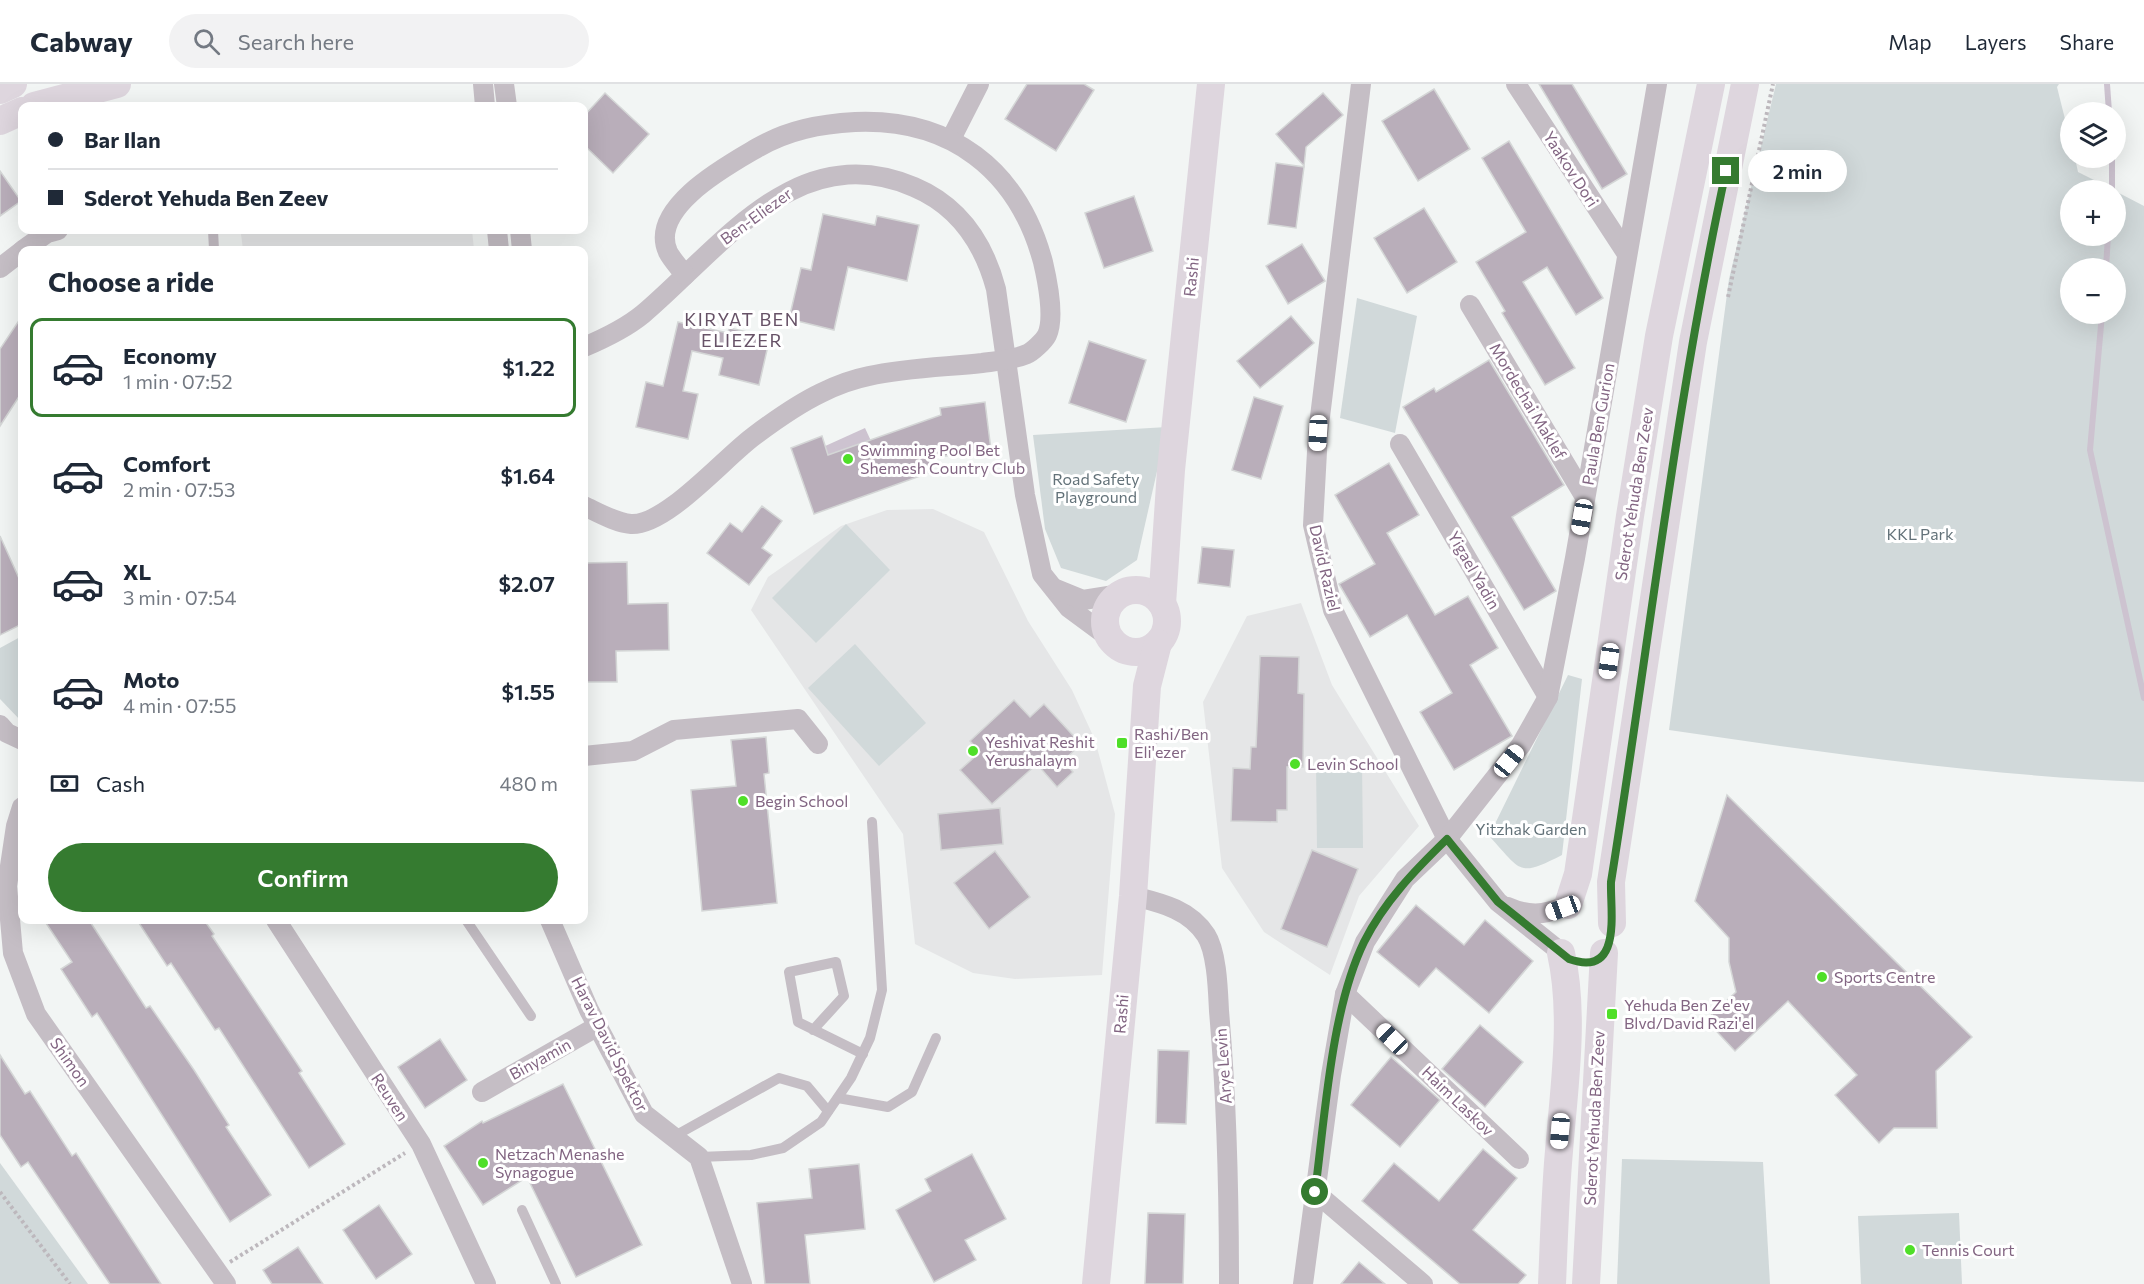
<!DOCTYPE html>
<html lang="en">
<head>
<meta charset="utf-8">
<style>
  body { margin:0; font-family:Commissioner,sans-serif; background:#f2f2f3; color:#1f2937; height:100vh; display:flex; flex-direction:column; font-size:22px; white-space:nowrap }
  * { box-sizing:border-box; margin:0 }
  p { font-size:20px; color:#747a83 }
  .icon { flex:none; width:33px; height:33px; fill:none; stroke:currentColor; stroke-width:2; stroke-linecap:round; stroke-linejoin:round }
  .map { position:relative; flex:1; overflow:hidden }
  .sheet { position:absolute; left:18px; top:162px; width:570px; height:678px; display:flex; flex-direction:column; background:#fff; border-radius:12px; box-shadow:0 6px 24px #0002 }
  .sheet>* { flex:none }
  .hud { position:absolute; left:18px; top:18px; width:570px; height:132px; border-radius:12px; box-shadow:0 6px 24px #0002; display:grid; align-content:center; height:132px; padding:0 30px; background:#fff }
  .tools { position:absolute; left:2060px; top:18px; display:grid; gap:12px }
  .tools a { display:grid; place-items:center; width:66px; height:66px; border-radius:50%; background:#fff; box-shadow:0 6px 24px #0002; font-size:30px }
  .end { position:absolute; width:27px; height:27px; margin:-14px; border:8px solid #357b30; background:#fff; box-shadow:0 0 0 3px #fff }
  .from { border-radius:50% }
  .bubble { position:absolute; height:42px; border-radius:21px; background:#fff; box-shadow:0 6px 24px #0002; font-size:20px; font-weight:600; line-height:42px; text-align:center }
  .car { position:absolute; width:18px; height:36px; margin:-18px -9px; border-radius:8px; box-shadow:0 0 4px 2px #0007; background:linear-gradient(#fff 24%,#345 0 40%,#fff 0 76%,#345 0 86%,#fff 0) }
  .hud b { display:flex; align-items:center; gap:21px; height:57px; font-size:22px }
  .hud b+b { border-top:2px solid #e0e1e3 }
  .hud i { width:15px; height:15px; background:#1f2937 }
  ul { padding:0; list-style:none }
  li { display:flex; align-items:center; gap:18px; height:99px; margin:0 12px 9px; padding:0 18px; border:3px solid transparent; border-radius:12px }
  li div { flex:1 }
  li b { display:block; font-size:22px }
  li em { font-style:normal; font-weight:600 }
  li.on { border-color:#357b30 }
  li>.icon { width:54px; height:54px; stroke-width:1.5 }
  h2 { padding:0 30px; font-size:27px; line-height:72px }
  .pay { display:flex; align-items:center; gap:15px; height:66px; padding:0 30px; font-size:22px }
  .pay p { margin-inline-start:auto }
  .primary-button { display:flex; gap:12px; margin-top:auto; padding:12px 30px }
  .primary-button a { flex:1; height:69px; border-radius:36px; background:#357b30; color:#fff; font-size:24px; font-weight:600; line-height:69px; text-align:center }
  header { display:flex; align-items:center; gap:36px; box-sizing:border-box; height:84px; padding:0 30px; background:#fff; border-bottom:2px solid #e0e1e3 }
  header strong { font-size:28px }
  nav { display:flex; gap:33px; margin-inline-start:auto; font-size:21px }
  .search { width:420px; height:54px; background:#f2f2f3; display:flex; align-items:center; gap:15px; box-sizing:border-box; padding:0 21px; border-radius:33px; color:#747a83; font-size:22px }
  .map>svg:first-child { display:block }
  .built { fill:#e5e6e7 }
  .green { fill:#d1d9da; fill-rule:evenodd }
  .water { fill:#cdc3d0 }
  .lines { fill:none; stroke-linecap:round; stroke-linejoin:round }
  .stream { stroke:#cdc3d0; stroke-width:6 }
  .building { fill:#b9aeba; stroke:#d4d6d6; stroke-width:1.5 }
  .path { stroke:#bdb8bd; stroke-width:4; stroke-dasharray:3 3; stroke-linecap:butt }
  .lane { stroke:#c5bec5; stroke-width:10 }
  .street { stroke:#c5bec5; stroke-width:20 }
  .secondary { stroke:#ded6de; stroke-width:28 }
  .route { stroke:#357b30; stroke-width:8 }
  .poi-dot { fill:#4fdf28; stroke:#fff; stroke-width:2 }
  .labels { text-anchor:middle; stroke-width:6; stroke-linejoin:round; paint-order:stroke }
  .street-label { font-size:16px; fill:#826582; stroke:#fff }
  .poi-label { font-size:16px; fill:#826582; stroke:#fff; text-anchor:start }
  .park-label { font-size:16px; fill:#637279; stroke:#fff }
  .neighbourhood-label { font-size:18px; letter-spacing:1.5px; fill:#675267; stroke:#fff }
</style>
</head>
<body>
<header>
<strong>Cabway</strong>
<div class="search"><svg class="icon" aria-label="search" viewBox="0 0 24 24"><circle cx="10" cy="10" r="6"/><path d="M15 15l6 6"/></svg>Search here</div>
<nav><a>Map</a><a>Layers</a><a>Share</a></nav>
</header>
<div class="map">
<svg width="2144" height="1200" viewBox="0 0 2144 1200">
  <rect width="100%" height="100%" fill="#f2f5f4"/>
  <g class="built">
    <polygon points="286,146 472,146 474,166 243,166 241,150"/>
    <polygon points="933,425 984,448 1028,537 1072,606 1095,656 1115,730 1102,891 1015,895 973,889 915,860 903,750 751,526 768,493 841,442 887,426"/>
    <polygon points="1301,519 1332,601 1419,742 1359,812 1330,891 1264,848 1222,784 1203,618 1247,532"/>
  </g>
  <g class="green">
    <path d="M1776,0H2059L2057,3L2070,55V74H2075L2078,88L2114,106H2070V152H2115V107L2144,122V698C1985,692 1826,669 1669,646L1729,195ZM2070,184H2115V230H2070Z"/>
    <polygon points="1357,214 1417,232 1395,349 1340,334"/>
    <polygon points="1167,343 1137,476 1106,497 1061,484 1045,445 1033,351"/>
    <polygon points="846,440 890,486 816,559 772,514"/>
    <polygon points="22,552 22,638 0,615 0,564"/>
    <polygon points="855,560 926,639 879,682 808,604"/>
    <path d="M1568,591L1582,595L1562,771C1517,794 1522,787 1489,752Z"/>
    <polygon points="1316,677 1362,677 1363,764 1317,764"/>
    <polygon points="1622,1075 1763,1078 1770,1200 1617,1200"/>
    <polygon points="0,1079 88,1200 0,1200"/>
    <polygon points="1959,1129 1962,1200 1861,1200 1858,1132"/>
  </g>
  <polygon class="water" points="865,344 883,383 812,368"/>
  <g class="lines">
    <g class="stream">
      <polyline points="2107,0 2109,28"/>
      <polyline points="2112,74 2112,106"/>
      <polyline points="2106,184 2108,152"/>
      <polyline points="2102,230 2090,366 2144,614"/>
    </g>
  </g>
  <g class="building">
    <polygon points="1027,0 1084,0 1094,6 1056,67 1005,35"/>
    <polygon points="1539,0 1572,0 1627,90 1602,105"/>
    <polygon points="1434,5 1470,65 1418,97 1382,37"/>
    <polygon points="605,9 649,50 613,89 584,61 584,32"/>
    <polygon points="1323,9 1343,31 1306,63 1304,82 1276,50"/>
    <polygon points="1509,57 1603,214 1576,231 1547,183 1523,198 1575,284 1545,301 1502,229 1505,227 1476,178 1526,148 1482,74"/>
    <polygon points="1276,79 1304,83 1296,144 1268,140"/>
    <polygon points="0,87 21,117 0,132"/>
    <polygon points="1134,112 1153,167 1104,184 1085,129"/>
    <polygon points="1424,124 1457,178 1407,209 1374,154"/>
    <polygon points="823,130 875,141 877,132 919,141 907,197 848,183 834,246 789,235 801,184 811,186"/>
    <polygon points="1302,160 1325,197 1288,220 1266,182"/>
    <polygon points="22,232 22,308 0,342 0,265"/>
    <polygon points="1291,232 1314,259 1260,304 1237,277"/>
    <polygon points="678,238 728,249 729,244 770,253 759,301 719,291 723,274 692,267 683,307 698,310 688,355 636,343 646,298 663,302"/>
    <polygon points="1089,257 1146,276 1126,338 1069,319"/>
    <polygon points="1489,276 1564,401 1512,433 1556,507 1524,526 1403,323 1434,304 1436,308"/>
    <polygon points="1254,313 1283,322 1261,395 1232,386"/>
    <polygon points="985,318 991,366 930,374 934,387 814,430 791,364 822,352 828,371 941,331 940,324"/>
    <polygon points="1389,379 1419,431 1387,449 1435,531 1468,512 1498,564 1470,581 1512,652 1454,686 1420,628 1452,609 1407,531 1370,553 1339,500 1375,480 1335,411"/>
    <polygon points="762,422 782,437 762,464 772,471 749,501 707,469 730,439 742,448"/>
    <polygon points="0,452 22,501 22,540 0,551"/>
    <polygon points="1202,463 1234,466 1230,503 1198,499"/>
    <polygon points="627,478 628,520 668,519 669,566 616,567 617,598 584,598 584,479"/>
    <polygon points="1260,572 1299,573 1298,609 1304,610 1303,683 1287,683 1287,726 1277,726 1277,738 1231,737 1233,684 1250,685 1251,663 1256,663"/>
    <polygon points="1014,616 1030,633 1044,620 1081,660 1063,677 1073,688 1057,703 1037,680 992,720 960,686 980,668 970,657"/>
    <polygon points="766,653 769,689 764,690 777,819 702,827 691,706 736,702 731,656"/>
    <polygon points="1727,711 1972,953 1936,987 1937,1044 1894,1044 1879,1059 1835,1011 1857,991 1788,917 1735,967 1706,936 1736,908 1729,878 1729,854 1695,817"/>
    <polygon points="1000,724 1003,760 941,766 938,730"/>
    <polygon points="1312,766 1358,785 1327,863 1281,845"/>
    <polygon points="995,767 1030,813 989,845 954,799"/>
    <polygon points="1416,821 1464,861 1485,836 1533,877 1489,929 1436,884 1419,903 1377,868"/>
    <polygon points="44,836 89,836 146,924 150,922 194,986 229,1041 226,1043 271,1111 230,1138 97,929 92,933 61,885 72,878"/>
    <polygon points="137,836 204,836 214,850 212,852 302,987 299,989 345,1060 309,1084 219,944 215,946 171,879 167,882"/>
    <polygon points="1480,941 1523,978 1485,1023 1442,985"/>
    <polygon points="440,955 467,996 425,1024 398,983"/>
    <polygon points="1158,966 1189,967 1186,1040 1156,1039"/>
    <polygon points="0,971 25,1010 30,1007 72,1072 76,1069 161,1200 110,1200 28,1078 21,1083 0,1051"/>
    <polygon points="1391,973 1440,1016 1400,1063 1351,1021"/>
    <polygon points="563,1000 642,1161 576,1193 527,1093 483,1121 444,1062 482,1037 483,1039"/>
    <polygon points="1483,1065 1517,1094 1473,1146 1526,1191 1518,1200 1460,1200 1362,1117 1394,1079 1439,1117"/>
    <polygon points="972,1070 1006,1135 965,1156 976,1176 934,1198 896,1126 931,1107 925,1095"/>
    <polygon points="859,1080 865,1145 805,1151 810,1200 765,1200 757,1119 812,1114 809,1085"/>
    <polygon points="379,1121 412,1170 376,1195 343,1146"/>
    <polygon points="1148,1129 1185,1130 1183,1200 1145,1200"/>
    <polygon points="298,1163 323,1200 272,1200 263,1186"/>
    <polygon points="1359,1178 1385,1200 1341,1200"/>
  </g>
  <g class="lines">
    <g class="path">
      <polyline points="1728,213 1773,0"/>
      <polyline points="0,1108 70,1200"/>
      <polyline points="230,1178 405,1069"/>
    </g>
    <g class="lane">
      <polyline points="213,146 214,166"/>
      <polyline points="466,836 531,932"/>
      <polyline points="813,946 844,912 836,878 789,888 798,938 863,970"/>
      <polyline points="838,1014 888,1023 912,1008 936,954"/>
      <polyline points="671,1054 779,994 807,1002 828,1027"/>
      <polyline points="699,1073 751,1071 783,1064 821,1038 851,994 870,954 882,906 872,738"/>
      <polyline points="522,1126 556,1200"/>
    </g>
    <g class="street">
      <polyline points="483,0 485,22"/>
      <polyline points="504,0 507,22"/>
      <polyline points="1361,0 1318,349 1313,441 1333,526 1447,755 1498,818 1557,865"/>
      <polyline points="1516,0 1627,170"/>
      <polyline points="951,55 979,0"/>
      <polyline points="497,146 499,166"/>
      <polyline points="520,146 522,166"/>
      <polyline points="23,166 47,149 58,146"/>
      <polyline points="0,184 22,167"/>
      <polyline points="1470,221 1585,413"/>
      <path d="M584,263C603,255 626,244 643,230C722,163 797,53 914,103C959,122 984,160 996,205L1025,411L1042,490L1069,524L1111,555"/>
      <polyline points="1400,360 1548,613"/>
      <path d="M584,422C597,428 616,439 631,440C666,442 724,374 754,352C774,337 798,320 821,309C835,302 854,295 869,292C905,284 945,283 982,279C997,277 1013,276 1027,270C1032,268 1044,257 1047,251C1055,234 1047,195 1043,178C1018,85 950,34 855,38C820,40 788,46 757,64C728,81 648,124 668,168C672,176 680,184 685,191"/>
      <polyline points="1056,505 1083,516 1121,510"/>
      <polyline points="0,641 7,649 22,656"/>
      <polyline points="584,672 633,667 674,646 798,635 818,660"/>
      <polyline points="22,723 16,742 7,802 13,869 36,930 226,1200"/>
      <path d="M1133,812C1161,819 1189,825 1206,851C1217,868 1218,907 1219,927C1227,1018 1229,1109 1229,1200"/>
      <path d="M1508,823C1528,832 1544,831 1563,823"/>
      <polyline points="276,836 421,1060 486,1200"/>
      <polyline points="550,836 589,926 644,1030 699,1073 742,1200"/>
      <polyline points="1345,910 1519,1075"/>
      <polyline points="482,1008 598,942"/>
      <polyline points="1315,1108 1423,1200"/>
      <polyline points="1303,1200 1331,991 1345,910 1365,858 1405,795 1447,755 1521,661 1548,613 1575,474 1657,0"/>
    </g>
    <g class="secondary">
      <polyline points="0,6 13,0"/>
      <polyline points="34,22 117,0"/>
      <polyline points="0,37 22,27"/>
      <circle cx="1136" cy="537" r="31"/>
      <polyline points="1162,520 1171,386 1211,0"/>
      <polyline points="1568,821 1578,790 1630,432 1659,252 1711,0"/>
      <polyline points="1612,839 1611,798 1693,258 1745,0"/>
      <polyline points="1096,1200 1133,812 1147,602 1158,559"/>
      <path d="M1552,1200C1554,1156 1555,1111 1559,1067C1564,1003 1575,932 1561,869"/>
      <polyline points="1586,1200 1604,869"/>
    </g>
  </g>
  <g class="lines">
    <path class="route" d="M1315,1108C1325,1033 1331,926 1364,858C1384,818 1415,786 1447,755L1498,818L1569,875C1623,894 1610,828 1611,798C1649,561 1675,322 1726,87"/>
  </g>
  <g class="poi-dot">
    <circle cx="848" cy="375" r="6"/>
    <rect x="1116" y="653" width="12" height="12" rx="3"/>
    <circle cx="973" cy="667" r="6"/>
    <circle cx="1295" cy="680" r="6"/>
    <circle cx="743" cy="717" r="6"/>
    <circle cx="1822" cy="893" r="6"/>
    <rect x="1606" y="924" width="12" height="12" rx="3"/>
    <circle cx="483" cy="1079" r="6"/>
    <circle cx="1910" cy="1166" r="6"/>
  </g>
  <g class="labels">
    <g class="street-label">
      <text transform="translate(1571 85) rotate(57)" y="6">Yaakov Dori</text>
      <text transform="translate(756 132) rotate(-36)" y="6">Ben-Eliezer</text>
      <text transform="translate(1191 193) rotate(-84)" y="6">Rashi</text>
      <text transform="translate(1528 317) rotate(59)" y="6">Mordechai Maklef</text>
      <text transform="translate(1598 340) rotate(-80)" y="6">Paula Ben Gurion</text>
      <text transform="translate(1634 410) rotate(-81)" y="6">Sderot Yehuda Ben Zeev</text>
      <text transform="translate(1325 484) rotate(77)" y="6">David Raziel</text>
      <text transform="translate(1474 486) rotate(60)" y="6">Yigael Yadin</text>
      <text transform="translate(1121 930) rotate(-85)" y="6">Rashi</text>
      <text transform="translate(610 960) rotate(63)" y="6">Harav David Spektor</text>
      <text transform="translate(540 975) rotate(-29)" y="6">Binyamin</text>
      <text transform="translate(70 978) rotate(55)" y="6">Shimon</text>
      <text transform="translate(1223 982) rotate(-94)" y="6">Arye Levin</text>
      <text transform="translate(390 1013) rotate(57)" y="6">Reuven</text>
      <text transform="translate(1458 1017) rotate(44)" y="6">Haim Laskov</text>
      <text transform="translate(1594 1034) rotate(-87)" y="6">Sderot Yehuda Ben Zeev</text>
    </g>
    <g class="poi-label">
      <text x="860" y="372">Swimming Pool Bet<tspan x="860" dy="18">Shemesh Country Club</tspan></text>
      <text x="1134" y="656">Rashi/Ben<tspan x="1134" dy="18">Eli'ezer</tspan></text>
      <text x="985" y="664">Yeshivat Reshit<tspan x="985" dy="18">Yerushalaym</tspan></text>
      <text x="1307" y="686">Levin School</text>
      <text x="755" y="723">Begin School</text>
      <text x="1834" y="899">Sports Centre</text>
      <text x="1624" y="927">Yehuda Ben Ze'ev<tspan x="1624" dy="18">Blvd/David Razi'el</tspan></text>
      <text x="495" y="1076">Netzach Menashe<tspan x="495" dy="18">Synagogue</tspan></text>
      <text x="1922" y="1172">Tennis Court</text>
    </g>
    <g class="park-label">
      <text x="1096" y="401">Road Safety<tspan x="1096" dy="18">Playground</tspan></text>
      <text x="1920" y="456">KKL Park</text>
      <text x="1531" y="751">Yitzhak Garden</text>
    </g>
    <g class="neighbourhood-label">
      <text x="742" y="242">KIRYAT BEN<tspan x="742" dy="21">ELIEZER</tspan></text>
    </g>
  </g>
</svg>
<div class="tools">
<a><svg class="icon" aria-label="layers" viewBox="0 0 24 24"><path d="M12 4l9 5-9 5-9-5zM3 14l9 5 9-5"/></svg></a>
<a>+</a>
<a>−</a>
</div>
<i class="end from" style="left:1315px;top:1108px"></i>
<i class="end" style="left:1726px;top:87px"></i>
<div class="bubble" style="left:1748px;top:66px;width:99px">2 min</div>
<i class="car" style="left:1318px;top:349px;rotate:183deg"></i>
<i class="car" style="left:1582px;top:433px;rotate:190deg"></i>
<i class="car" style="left:1609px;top:577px;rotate:188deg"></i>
<i class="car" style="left:1509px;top:677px;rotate:39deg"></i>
<i class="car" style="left:1563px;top:824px;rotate:250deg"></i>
<i class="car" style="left:1392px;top:955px;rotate:314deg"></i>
<i class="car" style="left:1560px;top:1047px;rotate:185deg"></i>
<div class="hud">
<b><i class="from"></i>Bar Ilan</b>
<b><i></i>Sderot Yehuda Ben Zeev</b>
</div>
<section class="sheet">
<h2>Choose a ride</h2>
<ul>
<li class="on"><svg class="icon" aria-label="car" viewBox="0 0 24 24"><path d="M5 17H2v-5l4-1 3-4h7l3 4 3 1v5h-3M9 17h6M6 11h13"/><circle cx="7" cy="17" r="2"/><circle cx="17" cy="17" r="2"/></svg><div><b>Economy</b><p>1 min · 07:52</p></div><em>$1.22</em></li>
<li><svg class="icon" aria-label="car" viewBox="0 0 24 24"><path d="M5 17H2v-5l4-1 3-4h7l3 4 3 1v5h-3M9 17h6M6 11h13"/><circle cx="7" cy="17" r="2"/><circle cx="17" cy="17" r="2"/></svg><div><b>Comfort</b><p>2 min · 07:53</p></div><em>$1.64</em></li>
<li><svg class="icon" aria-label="car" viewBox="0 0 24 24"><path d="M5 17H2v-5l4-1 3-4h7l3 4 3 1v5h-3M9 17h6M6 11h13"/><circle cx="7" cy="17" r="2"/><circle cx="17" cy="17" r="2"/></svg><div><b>XL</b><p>3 min · 07:54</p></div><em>$2.07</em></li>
<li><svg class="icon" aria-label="car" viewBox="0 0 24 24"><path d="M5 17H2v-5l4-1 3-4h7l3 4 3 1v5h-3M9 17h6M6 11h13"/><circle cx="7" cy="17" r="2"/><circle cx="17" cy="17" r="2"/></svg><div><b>Moto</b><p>4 min · 07:55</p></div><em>$1.55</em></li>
</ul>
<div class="pay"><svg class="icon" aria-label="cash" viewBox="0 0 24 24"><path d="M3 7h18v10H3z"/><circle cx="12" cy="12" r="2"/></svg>Cash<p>480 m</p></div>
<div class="primary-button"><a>Confirm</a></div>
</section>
</div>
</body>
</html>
